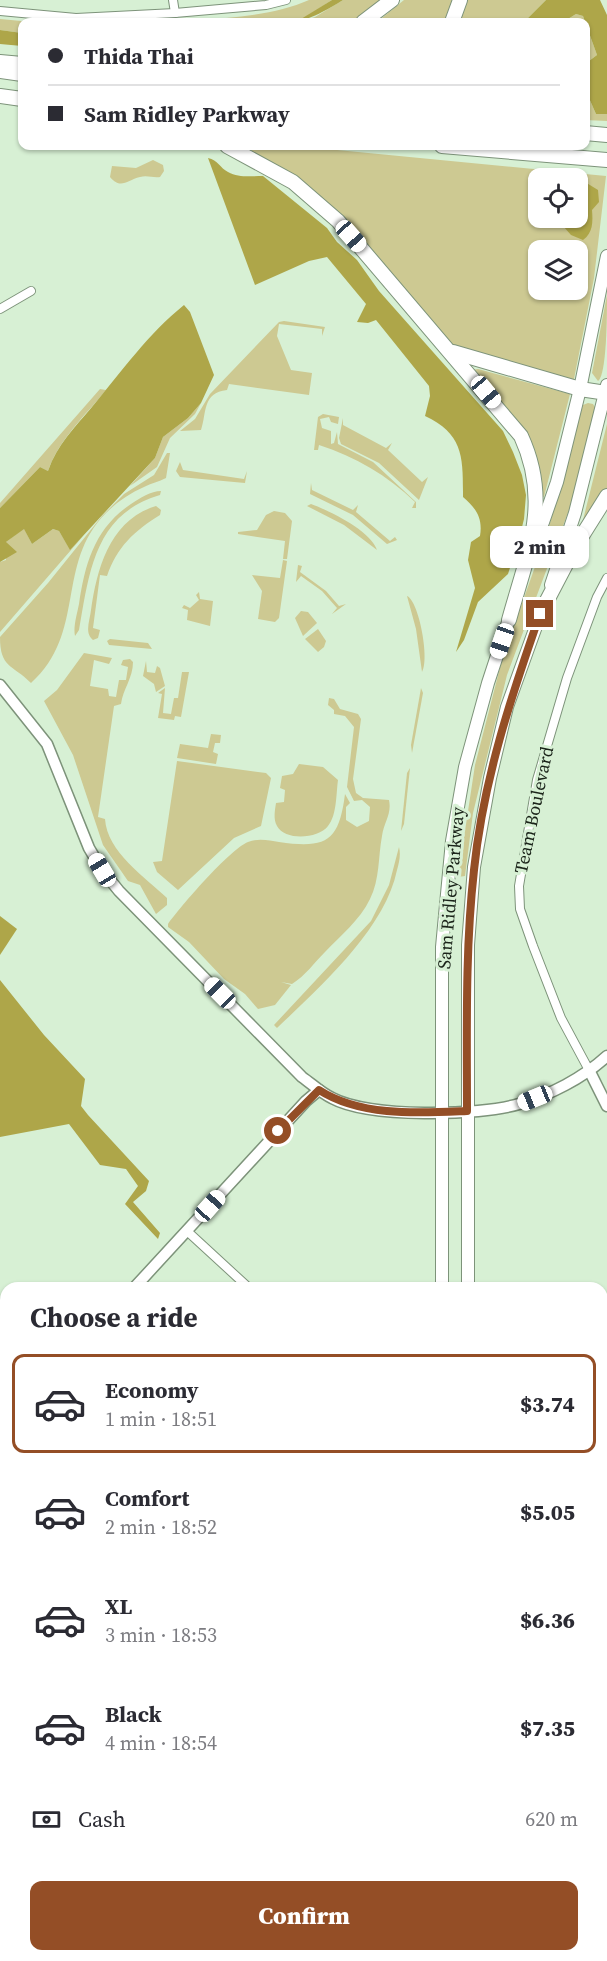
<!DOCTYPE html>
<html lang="en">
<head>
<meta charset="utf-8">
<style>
  body { margin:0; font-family:"Source Serif 4",serif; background:#f7f7f7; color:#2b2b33; height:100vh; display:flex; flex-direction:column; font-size:22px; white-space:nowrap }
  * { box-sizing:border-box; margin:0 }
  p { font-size:20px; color:#7c7c81 }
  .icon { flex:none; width:33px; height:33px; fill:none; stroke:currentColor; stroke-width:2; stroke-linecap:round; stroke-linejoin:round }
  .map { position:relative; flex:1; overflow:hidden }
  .drawer { position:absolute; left:0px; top:1282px; width:608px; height:680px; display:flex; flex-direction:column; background:#fff; border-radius:18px 18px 0 0; box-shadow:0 2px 4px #0004 }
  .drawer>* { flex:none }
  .banner { position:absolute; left:18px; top:18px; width:572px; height:132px; border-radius:12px; box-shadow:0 2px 4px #0004; display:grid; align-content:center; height:132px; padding:0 30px; background:#fff }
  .tools { position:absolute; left:528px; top:168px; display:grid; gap:12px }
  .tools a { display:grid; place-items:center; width:60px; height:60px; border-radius:12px; background:#fff; box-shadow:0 2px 4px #0004; font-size:30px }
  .end { position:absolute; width:27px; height:27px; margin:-14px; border:8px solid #944e26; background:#fff; box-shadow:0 0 0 3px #fff }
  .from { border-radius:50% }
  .bubble { position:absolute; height:42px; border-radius:12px; background:#fff; box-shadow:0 2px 4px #0004; font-size:20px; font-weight:800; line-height:42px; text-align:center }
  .car { position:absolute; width:18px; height:36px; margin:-18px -9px; border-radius:8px; box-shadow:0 0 4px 2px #0007; background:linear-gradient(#fff 24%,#345 0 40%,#fff 0 76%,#345 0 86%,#fff 0) }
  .banner b { display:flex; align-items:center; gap:21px; height:57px; font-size:22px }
  .banner b+b { border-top:2px solid #e1e1e2 }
  .banner i { width:15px; height:15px; background:#2b2b33 }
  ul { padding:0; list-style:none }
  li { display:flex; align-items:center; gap:18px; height:99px; margin:0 12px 9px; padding:0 18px; border:3px solid transparent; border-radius:12px }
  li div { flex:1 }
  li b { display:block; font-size:22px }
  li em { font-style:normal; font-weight:800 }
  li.selected { border-color:#944e26 }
  li>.icon { width:54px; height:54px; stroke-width:1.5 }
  h2 { padding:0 30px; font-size:27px; line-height:72px }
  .pay { display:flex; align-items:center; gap:15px; height:66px; padding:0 30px; font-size:22px }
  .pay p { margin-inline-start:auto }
  .primary-button { display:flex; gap:12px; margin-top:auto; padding:12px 30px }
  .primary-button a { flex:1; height:69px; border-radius:12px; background:#944e26; color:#fff; font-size:24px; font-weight:800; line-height:69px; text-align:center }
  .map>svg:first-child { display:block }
  .green { fill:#cdc992; fill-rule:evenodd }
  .forest { fill:#aea649 }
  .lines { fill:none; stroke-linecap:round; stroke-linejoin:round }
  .street-casing { stroke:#7d937a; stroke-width:10 }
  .secondary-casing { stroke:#7d937a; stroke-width:13 }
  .primary-casing { stroke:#7d937a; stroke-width:14 }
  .highway-casing { stroke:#7d937a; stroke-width:16 }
  .street { stroke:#fff; stroke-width:8 }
  .secondary { stroke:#fff; stroke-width:10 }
  .primary { stroke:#fff; stroke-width:12 }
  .highway { stroke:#fff; stroke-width:14 }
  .route { stroke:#944e26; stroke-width:8 }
  .labels { text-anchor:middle; stroke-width:6; stroke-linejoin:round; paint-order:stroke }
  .street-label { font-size:18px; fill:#1a2319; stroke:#d7f0d4 }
</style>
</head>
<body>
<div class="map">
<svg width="607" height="1961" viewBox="0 0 607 1961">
  <rect width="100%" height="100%" fill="#d7f0d4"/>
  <g class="green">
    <path d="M309,0H332L301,20L138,22C191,20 261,21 309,0Z"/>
    <polygon points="343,0 385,0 356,22 300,22 315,17"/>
    <polygon points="404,0 453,0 445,22 377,22"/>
    <polygon points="467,0 546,0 524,22 458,22"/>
    <polygon points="576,14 583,16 597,55 585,64 585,22 563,22"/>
    <polygon points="0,19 32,22 22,22 22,33 0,30"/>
    <polygon points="585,89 596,114 607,114 607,121 585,120"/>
    <path d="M296,146L606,176L594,278L573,384L458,350L448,341L395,281L252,153V146ZM538,178H578V218H538ZM538,250H578V290H538Z"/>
    <path d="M153,160L163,165L164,171L160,177C153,178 147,175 140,177C127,180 121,190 110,177L112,166L136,168Z"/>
    <path d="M607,295C607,311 607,375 598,381L592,373Z"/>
    <path d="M284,321L325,327L322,336V329L279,324L277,336L291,370L312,373L309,395L229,384L227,390C202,393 207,412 201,430L180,431L195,419L210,394L279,322Z"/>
    <polygon points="478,369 570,394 544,497 539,496 534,463 472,370"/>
    <path d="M100,389L106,390C85,416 59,439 48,471L40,467L0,508V503Z"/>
    <polygon points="201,403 195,414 170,438 157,467 130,486 155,458 163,437 188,418"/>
    <polygon points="588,403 593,404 596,409 572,502 507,675 473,813 465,876 458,877 475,765 502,660 548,530 583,405"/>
    <path d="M323,414L339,417L338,424L331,422L329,417L320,419L322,428L331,431V444L334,443L337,432L338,444L373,462L416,502V508H412L415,502C387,475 356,457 319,445L318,450H314L318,417Z"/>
    <polygon points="343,418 343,425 386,448 392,443 388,450 422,482 428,477 419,500 379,463 341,444 339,438"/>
    <polygon points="607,424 607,489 583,520"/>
    <path d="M167,453H170L166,478C159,482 151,483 144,487C130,493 117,502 106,513C55,564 87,633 31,683C12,664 0,668 0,637L48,583L102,516L124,494L154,475Z"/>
    <polygon points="180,462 183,470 244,479 247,471 245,483 180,477 176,471"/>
    <polygon points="311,483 312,490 353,510 358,505 356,512 390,541 395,537 397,540 387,544 353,515 310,494"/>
    <path d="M161,491L160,495C94,514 89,574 79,630L75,636C73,627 77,614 79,604C85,563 95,528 131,504C140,498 151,491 161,491Z"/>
    <path d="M311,504C330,511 371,531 377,550L344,525L307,506Z"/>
    <path d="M156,506L161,510L160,515C134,531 117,547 107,576L100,575L93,628L100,630L98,638L93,640C84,633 90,620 91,610C97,568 110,520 156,506Z"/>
    <polygon points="274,511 285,513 292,521 287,559 283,559 285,541 238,534 238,532 257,530 266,515"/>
    <polygon points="24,528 32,544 53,529 59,531 70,549 84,535 0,632 0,562 6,560 6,542"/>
    <polygon points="283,560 287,561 279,618 275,622 258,619 262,591 252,575 280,578"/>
    <polygon points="298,565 302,566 300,572 326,591 339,606 346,604 332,614 337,608 322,591 301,576 296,582"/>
    <polygon points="199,592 200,599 213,601 210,626 187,620 188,610 182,608 184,605 190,608 199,600 196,595"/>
    <path d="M407,596C419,601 430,660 422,672L416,629Z"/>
    <polygon points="301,611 308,612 317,623 303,636 295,618"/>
    <polygon points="318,629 326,641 324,647 318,652 305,639"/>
    <polygon points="110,639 148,643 152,649 109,645 107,641"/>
    <path d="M84,653L112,658L109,664L94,660L90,686L108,689L109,696L116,697L119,680H126L128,667L121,665L123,660L130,659L133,662C133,678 123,689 121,704L114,706L98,817L105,819C107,852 145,877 167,898V905L156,914L140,885L128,881L103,845L73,755L44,701L57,690Z"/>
    <polygon points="146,661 147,672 155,673 157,666 160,668 165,686 156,692 154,684 143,676"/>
    <polygon points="182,672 189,672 181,717 175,716 174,720 158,718 162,694 158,693 165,688 163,713 171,714 174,698 178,698"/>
    <polygon points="421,688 423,693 412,753 411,745"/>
    <path d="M329,698L334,699L340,709L358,714L361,719L353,779L356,793L363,798L389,800C392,814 384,822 382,836C378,857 380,879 370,899C360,920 340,936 325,952C313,964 306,975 292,984L281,982L291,985L275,1005L258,1009L245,994L224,979L189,942L168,927V924C180,907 230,849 248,842C257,838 269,840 279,842C327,849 339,841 345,794L350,803L346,807V820L357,827L369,821L370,807L362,800L354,801L347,787L354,727L345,716L334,714V710L328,705Z"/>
    <polygon points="211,734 221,735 220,743 215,743 213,752 218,754 216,764 177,758 180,744 208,748"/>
    <polygon points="177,761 266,773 271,778 261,826 234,838 178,890 157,872 153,862 162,861"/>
    <path d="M299,764L323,767L338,780C336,794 337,815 328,826C318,839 285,841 277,826C273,819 275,810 276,803L284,802L285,790L280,788L282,776L293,774Z"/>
    <polygon points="410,768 404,824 401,831 407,773"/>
    <path d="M399,847C401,855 399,863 397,870C385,929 320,987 277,1028L274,1025L371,921L389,885Z"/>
    <polygon points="607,1870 607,1961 503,1961 503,1956 602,1956 604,1871"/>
  </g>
  <g class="forest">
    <path d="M332,0H343C304,24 299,23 254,22L301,19Z"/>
    <polygon points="546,0 600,0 607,15 607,114 596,114 585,89 585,64 597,55 583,16 576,14 563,22 524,22"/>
    <polygon points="0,30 22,33 22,46 0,44"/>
    <path d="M208,158C218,160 220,168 228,172C239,178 251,176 263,176L327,228L337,242L357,260L379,291L503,431L513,452L522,475L526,495L524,519L518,543L508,574L478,602L464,640L456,652L475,588L468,560L471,542L480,536C483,518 476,508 463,497C463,458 464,434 425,416L430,396L429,386L376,320L368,323L357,322L366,304L327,257L309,261L255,285Z"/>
    <path d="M585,182L598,190L599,202L592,210C593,222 593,233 583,240L571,235L563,226V218H578V185Z"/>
    <path d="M184,305L190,312L214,375L201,403L188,418L163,437L155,458L70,550L59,531L53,529L32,544L24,529L6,542L17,552L0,562V508L40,467L48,471C57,445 75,427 92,407C121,372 149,333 184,305Z"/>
    <polygon points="0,916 17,929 0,955"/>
    <polygon points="0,980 44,1035 85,1079 81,1106 88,1115 149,1181 146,1191 133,1202 160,1233 158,1239 125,1204 138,1186 126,1169 100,1165 69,1124 0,1137"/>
    <polygon points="0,1729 6,1734 6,1894 0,1888"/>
  </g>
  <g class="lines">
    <g class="street-casing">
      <g id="street">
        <polyline points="173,0 175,13"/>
        <polyline points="0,11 76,18 175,13 266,5 286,0"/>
        <polyline points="0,309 31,291"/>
        <polyline points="590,1072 561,1018 533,946 520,909 519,886 537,780 567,678 597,597 607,578"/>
        <polyline points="187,1231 249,1288"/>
        <polyline points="0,1468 6,1474"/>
        <polyline points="602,1485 607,1475"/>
        <polyline points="602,1532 607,1561"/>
        <polyline points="0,1712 6,1717"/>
        <polyline points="309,1961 309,1956"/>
      </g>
    </g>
    <g class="secondary-casing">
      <g id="secondary">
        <path d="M0,685L47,744L89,848L102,870L119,891L302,1077C312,1084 321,1093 332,1098C369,1118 479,1116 519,1104C550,1095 583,1078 607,1056"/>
        <polyline points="590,1072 607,1106"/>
        <polyline points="134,1288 306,1101 319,1090"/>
        <polyline points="602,1327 607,1321"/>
        <polyline points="602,1342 607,1337"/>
        <polyline points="602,1353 607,1359"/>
        <polyline points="0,1433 6,1427"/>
        <polyline points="602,1632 607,1632"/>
        <polyline points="0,1936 6,1936"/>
        <polyline points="60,1956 66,1961"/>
      </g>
    </g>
    <g class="primary-casing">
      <g id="primary">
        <polyline points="535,545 557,482 580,389 607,256"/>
        <polyline points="551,585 575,513 607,385"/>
        <polyline points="442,1288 442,947 452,841 465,767 488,683 511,613"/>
        <polyline points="468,1288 468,945 474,867 490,778 507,707 543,607"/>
        <polyline points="468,1956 468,1961"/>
        <polyline points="442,1961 442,1956"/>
      </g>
    </g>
    <g class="highway-casing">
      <g id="highway">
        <polyline points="363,22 392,0"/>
        <polyline points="452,22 460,0"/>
        <polyline points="0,62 22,64"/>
        <polyline points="0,71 22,74"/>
        <polyline points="0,96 22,99"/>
        <polyline points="585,133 607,135"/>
        <path d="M227,146L293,182L338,221L521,436C552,503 527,554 509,620"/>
        <polyline points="442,146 607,160"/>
        <polyline points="453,352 580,389 607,393"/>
        <polyline points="540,614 575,547 607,496"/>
      </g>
    </g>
    <use href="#street" class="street"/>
    <use href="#secondary" class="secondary"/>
    <use href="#primary" class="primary"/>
    <use href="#highway" class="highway"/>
  </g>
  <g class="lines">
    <path class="route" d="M278,1131L319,1090C361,1117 419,1113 467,1111C467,1031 465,950 474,870C483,781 511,697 540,614"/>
  </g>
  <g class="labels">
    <g class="street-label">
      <text transform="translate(534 810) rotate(-78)" y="6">Team Boulevard</text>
      <text transform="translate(451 888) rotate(-85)" y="6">Sam Ridley Parkway</text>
    </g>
  </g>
</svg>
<div class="tools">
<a><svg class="icon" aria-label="locate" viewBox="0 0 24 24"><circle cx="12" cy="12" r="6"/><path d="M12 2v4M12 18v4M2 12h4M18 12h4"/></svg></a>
<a><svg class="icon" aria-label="layers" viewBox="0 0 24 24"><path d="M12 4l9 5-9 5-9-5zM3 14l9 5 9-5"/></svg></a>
</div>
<i class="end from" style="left:278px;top:1131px"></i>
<i class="end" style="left:540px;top:614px"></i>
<div class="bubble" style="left:490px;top:526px;width:99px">2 min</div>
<i class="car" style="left:351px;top:236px;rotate:138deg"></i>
<i class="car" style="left:486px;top:392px;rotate:140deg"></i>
<i class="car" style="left:502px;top:641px;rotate:199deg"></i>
<i class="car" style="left:102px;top:870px;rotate:329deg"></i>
<i class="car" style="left:220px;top:993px;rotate:315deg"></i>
<i class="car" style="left:535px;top:1098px;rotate:248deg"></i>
<i class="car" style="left:210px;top:1206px;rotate:42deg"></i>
<div class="banner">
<b><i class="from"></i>Thida Thai</b>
<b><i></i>Sam Ridley Parkway</b>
</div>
<section class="drawer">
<h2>Choose a ride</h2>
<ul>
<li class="selected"><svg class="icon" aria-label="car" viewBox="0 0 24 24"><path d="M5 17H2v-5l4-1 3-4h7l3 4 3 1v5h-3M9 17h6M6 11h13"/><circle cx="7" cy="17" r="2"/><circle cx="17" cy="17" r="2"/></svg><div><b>Economy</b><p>1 min · 18:51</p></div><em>$3.74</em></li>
<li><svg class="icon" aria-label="car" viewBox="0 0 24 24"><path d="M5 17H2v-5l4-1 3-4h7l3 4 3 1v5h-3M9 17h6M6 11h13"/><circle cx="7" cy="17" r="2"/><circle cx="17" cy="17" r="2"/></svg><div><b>Comfort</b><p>2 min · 18:52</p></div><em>$5.05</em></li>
<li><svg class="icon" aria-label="car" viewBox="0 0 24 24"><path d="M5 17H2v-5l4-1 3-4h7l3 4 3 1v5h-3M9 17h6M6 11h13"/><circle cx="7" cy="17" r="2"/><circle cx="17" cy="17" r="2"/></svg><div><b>XL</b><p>3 min · 18:53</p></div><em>$6.36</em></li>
<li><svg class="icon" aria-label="car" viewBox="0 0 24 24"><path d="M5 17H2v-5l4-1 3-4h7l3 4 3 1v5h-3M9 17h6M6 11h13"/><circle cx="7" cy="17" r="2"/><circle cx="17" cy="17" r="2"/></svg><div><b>Black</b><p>4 min · 18:54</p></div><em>$7.35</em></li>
</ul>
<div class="pay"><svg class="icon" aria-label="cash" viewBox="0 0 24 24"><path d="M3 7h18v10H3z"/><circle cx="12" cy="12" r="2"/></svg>Cash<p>620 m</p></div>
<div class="primary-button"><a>Confirm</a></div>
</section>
</div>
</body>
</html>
